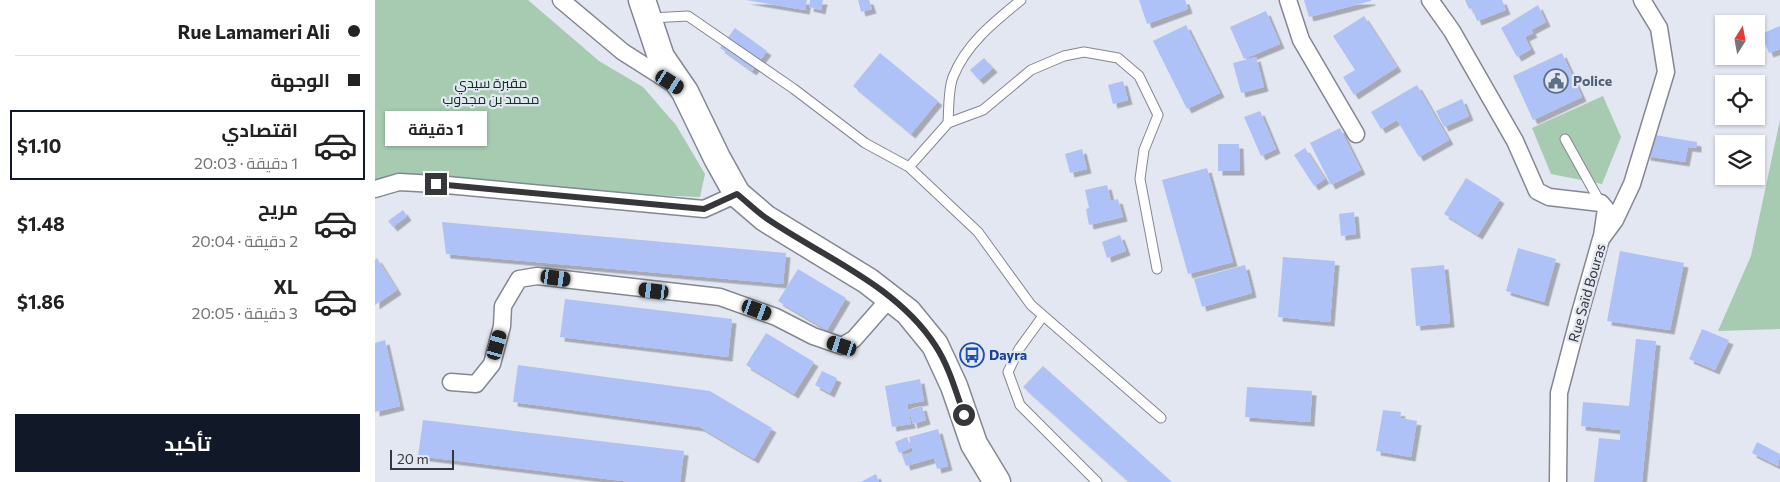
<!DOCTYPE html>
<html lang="ar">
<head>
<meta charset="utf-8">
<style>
  body { margin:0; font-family:Commissioner,Cairo,sans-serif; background:#f6f6f6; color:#222; direction:rtl; height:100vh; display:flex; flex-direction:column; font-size:19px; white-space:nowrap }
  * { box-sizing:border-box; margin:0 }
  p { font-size:16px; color:#767676 }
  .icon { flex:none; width:28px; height:28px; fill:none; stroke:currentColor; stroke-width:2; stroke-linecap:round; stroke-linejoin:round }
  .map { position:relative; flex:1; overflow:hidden; direction:ltr }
  .sheet { display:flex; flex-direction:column; background:#fff; width:375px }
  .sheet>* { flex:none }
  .hud { display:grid; align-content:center; height:110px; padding:0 15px; background:#fff }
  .needle { width:32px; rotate:11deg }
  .fabs { position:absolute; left:1340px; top:15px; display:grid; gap:10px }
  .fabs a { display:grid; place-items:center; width:50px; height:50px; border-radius:0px; background:#fff; box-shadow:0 1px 4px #0004; font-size:25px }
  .scale { position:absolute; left:15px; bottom:12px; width:64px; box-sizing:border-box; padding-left:5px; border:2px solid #36373b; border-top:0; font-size:14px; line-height:18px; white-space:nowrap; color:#36373b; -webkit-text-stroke:4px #e3e7f1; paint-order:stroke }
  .end { position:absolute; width:22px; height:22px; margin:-11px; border:6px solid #36373b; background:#fff; box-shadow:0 0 0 2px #fff }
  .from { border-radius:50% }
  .bubble { position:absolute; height:35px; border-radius:0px; background:#fff; box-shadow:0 1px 4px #0004; font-size:16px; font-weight:700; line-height:35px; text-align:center; direction:rtl }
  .car { position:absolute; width:15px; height:30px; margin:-15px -8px; border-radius:6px; box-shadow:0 0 4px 1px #0007; background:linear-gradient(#222 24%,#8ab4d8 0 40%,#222 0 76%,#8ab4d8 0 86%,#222 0) }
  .hud b { display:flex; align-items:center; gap:18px; height:48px; font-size:19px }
  .hud b+b { border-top:1px solid #e0e0e0 }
  .hud i { width:12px; height:12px; background:#222 }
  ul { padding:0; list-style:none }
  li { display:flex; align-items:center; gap:15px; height:70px; margin:0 10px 8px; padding:0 5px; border:2px solid transparent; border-radius:0px }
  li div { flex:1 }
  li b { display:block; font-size:19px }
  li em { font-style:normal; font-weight:700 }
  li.on { border-color:#111827 }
  li>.icon { width:45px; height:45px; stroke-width:1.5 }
  .action { display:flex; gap:10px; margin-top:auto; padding:10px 15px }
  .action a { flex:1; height:58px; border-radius:0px; background:#111827; color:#fff; font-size:20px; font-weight:700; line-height:58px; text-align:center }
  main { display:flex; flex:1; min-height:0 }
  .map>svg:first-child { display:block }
  .green { fill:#a6cbb0 }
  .building { fill:#aec2f8; filter:url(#shadow) }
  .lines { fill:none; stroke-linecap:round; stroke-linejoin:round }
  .lane-casing { stroke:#848791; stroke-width:11 }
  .street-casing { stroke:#848791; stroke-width:19 }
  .primary-casing { stroke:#848791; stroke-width:29 }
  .lane { stroke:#fff; stroke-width:9 }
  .street { stroke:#fff; stroke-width:16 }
  .primary { stroke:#fff; stroke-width:26 }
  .route { stroke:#36373b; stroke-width:6 }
  .labels { text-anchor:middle; stroke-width:4.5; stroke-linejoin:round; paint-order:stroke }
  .service-label { font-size:14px; font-weight:bold; fill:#4e5e75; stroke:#e3e7f1; text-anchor:start }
  .park-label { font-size:14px; fill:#07341a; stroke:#e3e7f1 }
  .street-label { font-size:14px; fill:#36373b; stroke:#e3e7f1 }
  .transit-label { font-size:14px; font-weight:bold; fill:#164399; stroke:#e3e7f1; text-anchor:start }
</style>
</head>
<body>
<main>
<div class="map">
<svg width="1405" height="482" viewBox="0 0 1405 482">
  <defs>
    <filter id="shadow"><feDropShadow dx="4.5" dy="4.5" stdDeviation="0" flood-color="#0004"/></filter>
  </defs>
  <rect width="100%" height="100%" fill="#e3e7f1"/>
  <g class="green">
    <polygon points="0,0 153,0 224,61 268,87 301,125 330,174 325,197 195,192 34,178 0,180"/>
    <polygon points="1228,96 1246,137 1227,184 1176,174 1157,128"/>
    <polygon points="1405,120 1405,329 1343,331 1376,256"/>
  </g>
  <g class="building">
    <polygon points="371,0 432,0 430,10"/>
    <polygon points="435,0 448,0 446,10 434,7"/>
    <polygon points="483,0 494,0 497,9 486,12"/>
    <polygon points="764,0 810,0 813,9 772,24"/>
    <polygon points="929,0 996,0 996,1 934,17"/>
    <polygon points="1090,0 1127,0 1131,10 1102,21 1097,8 1094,9"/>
    <polygon points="1163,5 1171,22 1156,30 1158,33 1150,37 1156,49 1142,57 1126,28"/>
    <polygon points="891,11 905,44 869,59 855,27"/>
    <polygon points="989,16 1022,67 979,95 968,77 980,70 958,36"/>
    <polygon points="811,25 845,93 812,109 778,41"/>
    <polygon points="1405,26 1405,49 1394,53 1386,34"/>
    <polygon points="360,28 392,51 377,71 345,48"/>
    <polygon points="505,53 563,101 536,134 478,86"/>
    <polygon points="1187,53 1207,97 1158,120 1138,76"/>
    <polygon points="881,57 889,87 866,93 858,63"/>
    <polygon points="609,58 618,68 604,80 595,70"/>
    <polygon points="748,81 753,100 738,104 733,85"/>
    <polygon points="1042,85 1074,140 1044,157 1022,120 1006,129 996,112"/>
    <polygon points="1087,99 1094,116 1069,127 1061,111"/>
    <polygon points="885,111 901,149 886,156 869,117"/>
    <polygon points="965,128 986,170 956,185 935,143"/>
    <polygon points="1274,134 1322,142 1322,148 1313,147 1310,162 1271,156"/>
    <polygon points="843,144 864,144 865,171 843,171"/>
    <polygon points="930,148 950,179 939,186 919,155"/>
    <polygon points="707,149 712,169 695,173 690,154"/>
    <polygon points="832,168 858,262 813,274 787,180"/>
    <polygon points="1091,178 1125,199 1103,235 1069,214"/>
    <polygon points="732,185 736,201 743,199 748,217 714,225 711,209 714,208 710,190"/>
    <polygon points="28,210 32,216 18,227 13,221"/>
    <polygon points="979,212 981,234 966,236 964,214"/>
    <polygon points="67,222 411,253 408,284 71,254"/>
    <polygon points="745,235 751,251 732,258 727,242"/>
    <polygon points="1143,248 1181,259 1169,302 1131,291"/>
    <polygon points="1245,251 1309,263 1295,330 1232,321"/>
    <polygon points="908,257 960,261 955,322 903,317"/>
    <polygon points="2,258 22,290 0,305 0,260"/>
    <polygon points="870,265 877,293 827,307 819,279"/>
    <polygon points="1069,265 1075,323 1041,326 1036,268"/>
    <polygon points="423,269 471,298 452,330 403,301"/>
    <polygon points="190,299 357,319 353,357 185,337"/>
    <polygon points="1327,329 1354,340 1340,370 1314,359"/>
    <polygon points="391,333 439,362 419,394 371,365"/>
    <polygon points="1261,339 1281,341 1267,482 1219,482 1224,438 1245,440 1245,430 1206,426 1208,402 1254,406"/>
    <polygon points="10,340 25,406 0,412 0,343"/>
    <polygon points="143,365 335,391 397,428 379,459 325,427 138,402"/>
    <polygon points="668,366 797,482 754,482 648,387"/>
    <polygon points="447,371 462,378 455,393 440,385"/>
    <polygon points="545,379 549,401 532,404 536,424 517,427 510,386"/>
    <polygon points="872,387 937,391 935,422 870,417"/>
    <polygon points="547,406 551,420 538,424 534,410"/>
    <polygon points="1008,410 1026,412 1025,418 1042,421 1036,457 1001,451"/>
    <polygon points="48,420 309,451 305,482 256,482 43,456"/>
    <polygon points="563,429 573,466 562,469 559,458 531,466 527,455 538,452 534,437"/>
    <polygon points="532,437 536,448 524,453 520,442"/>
    <polygon points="1382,442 1405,454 1403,466 1377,453"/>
    <polygon points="501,474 504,482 486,482"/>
  </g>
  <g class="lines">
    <g class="lane-casing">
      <g id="lane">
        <polyline points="276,18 313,16 419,89 490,143 534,167 603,232 656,305 786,418"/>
        <path d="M573,123C574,109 573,90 578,77C591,44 619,22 646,0"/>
        <polyline points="1190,139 1225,202"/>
        <polyline points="534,167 573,123 608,110 656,70 689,56 709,52 743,58 764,76 783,115 769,150 765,179 782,269"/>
        <polyline points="668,316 644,349 633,372 645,405 722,482"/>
      </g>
    </g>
    <g class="street-casing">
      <g id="street">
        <polyline points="186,0 248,52 300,85"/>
        <polyline points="913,0 926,40 981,134"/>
        <polyline points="1055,0 1077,31 1140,141 1162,191 1174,197 1226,203 1231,209 1227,236"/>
        <polyline points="0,189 24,182 61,184 329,209 362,194"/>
        <polyline points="76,382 101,384 117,364 127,326 128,306 144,279 162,276 345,297 401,317 438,336 467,346 479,339 515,298"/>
        <polyline points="1183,482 1184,393 1205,313 1226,239 1240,220 1257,184 1291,72 1284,28 1267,0"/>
      </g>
    </g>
    <g class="primary-casing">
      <polyline id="primary" points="267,0 286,57 310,92 342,158 362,194 390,218 493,281 533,312 560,345 579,386 599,444 622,482"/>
    </g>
    <use href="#lane" class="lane"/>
    <use href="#street" class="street"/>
    <use href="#primary" class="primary"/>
  </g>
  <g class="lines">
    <path class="route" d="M61,184L329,209L362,194C372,202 381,211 391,218C448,257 521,285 560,345C574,366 581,392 589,415"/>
  </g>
  <defs>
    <g id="civic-ring" transform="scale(1.25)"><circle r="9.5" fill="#e3e7f1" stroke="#5c6f8a" stroke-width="1.5"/><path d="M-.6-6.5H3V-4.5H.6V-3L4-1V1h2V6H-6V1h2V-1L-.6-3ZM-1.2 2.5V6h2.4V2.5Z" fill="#5c6f8a"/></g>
    <g id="bus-ring" transform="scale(1.25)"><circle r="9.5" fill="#e3e7f1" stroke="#1a4fb4" stroke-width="1.5"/><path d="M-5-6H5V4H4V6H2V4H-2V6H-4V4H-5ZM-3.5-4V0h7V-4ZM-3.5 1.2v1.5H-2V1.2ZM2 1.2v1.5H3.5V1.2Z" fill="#1a4fb4"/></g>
  </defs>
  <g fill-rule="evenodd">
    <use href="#civic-ring" x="1181" y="81"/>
    <use href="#bus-ring" x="597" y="355"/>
  </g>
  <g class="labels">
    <g class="service-label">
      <text x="1198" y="86">Police</text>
    </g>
    <g class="park-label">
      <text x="116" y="88">مقبرة سيدي<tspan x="116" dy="16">محمد بن مجدوب</tspan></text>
    </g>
    <g class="street-label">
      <text transform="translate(1212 293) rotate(-74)" y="5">Rue Saïd Bouras</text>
    </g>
    <g class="transit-label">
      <text x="614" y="360">Dayra</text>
    </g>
  </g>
</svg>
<div class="fabs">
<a><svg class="needle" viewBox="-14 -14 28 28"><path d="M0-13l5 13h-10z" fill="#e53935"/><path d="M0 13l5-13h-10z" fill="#767676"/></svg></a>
<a><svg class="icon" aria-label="locate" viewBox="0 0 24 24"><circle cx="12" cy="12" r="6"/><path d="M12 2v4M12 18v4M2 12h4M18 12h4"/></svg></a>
<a><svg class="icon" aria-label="layers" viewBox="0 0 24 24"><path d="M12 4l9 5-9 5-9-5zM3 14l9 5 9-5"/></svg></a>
</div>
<div class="scale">20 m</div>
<i class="end from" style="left:589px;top:415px"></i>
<i class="end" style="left:61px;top:184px"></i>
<div class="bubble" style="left:10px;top:111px;width:102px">1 دقيقة</div>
<i class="car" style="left:295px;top:82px;rotate:123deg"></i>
<i class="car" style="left:181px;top:278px;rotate:98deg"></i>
<i class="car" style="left:279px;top:291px;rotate:277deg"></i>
<i class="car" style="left:382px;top:310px;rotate:110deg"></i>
<i class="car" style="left:122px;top:345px;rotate:16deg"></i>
<i class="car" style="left:467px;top:346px;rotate:288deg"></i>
</div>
<section class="sheet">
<div class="hud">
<b><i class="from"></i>Rue Lamameri Ali</b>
<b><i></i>الوجهة</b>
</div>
<ul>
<li class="on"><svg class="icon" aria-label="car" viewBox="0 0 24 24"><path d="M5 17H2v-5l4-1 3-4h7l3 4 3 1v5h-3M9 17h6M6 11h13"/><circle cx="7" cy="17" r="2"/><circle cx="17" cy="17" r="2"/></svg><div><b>اقتصادي</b><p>1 دقيقة · 20:03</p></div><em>$1.10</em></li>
<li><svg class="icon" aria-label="car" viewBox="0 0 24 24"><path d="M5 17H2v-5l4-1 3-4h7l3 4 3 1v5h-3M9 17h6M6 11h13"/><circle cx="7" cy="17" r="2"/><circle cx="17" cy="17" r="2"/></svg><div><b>مريح</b><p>2 دقيقة · 20:04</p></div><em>$1.48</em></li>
<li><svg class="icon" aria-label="car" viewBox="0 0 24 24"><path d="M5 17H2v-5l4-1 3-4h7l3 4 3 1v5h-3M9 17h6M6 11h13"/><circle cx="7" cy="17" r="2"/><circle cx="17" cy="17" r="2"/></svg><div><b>XL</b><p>3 دقيقة · 20:05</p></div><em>$1.86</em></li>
</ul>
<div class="action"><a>تأكيد</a></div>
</section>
</main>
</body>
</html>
